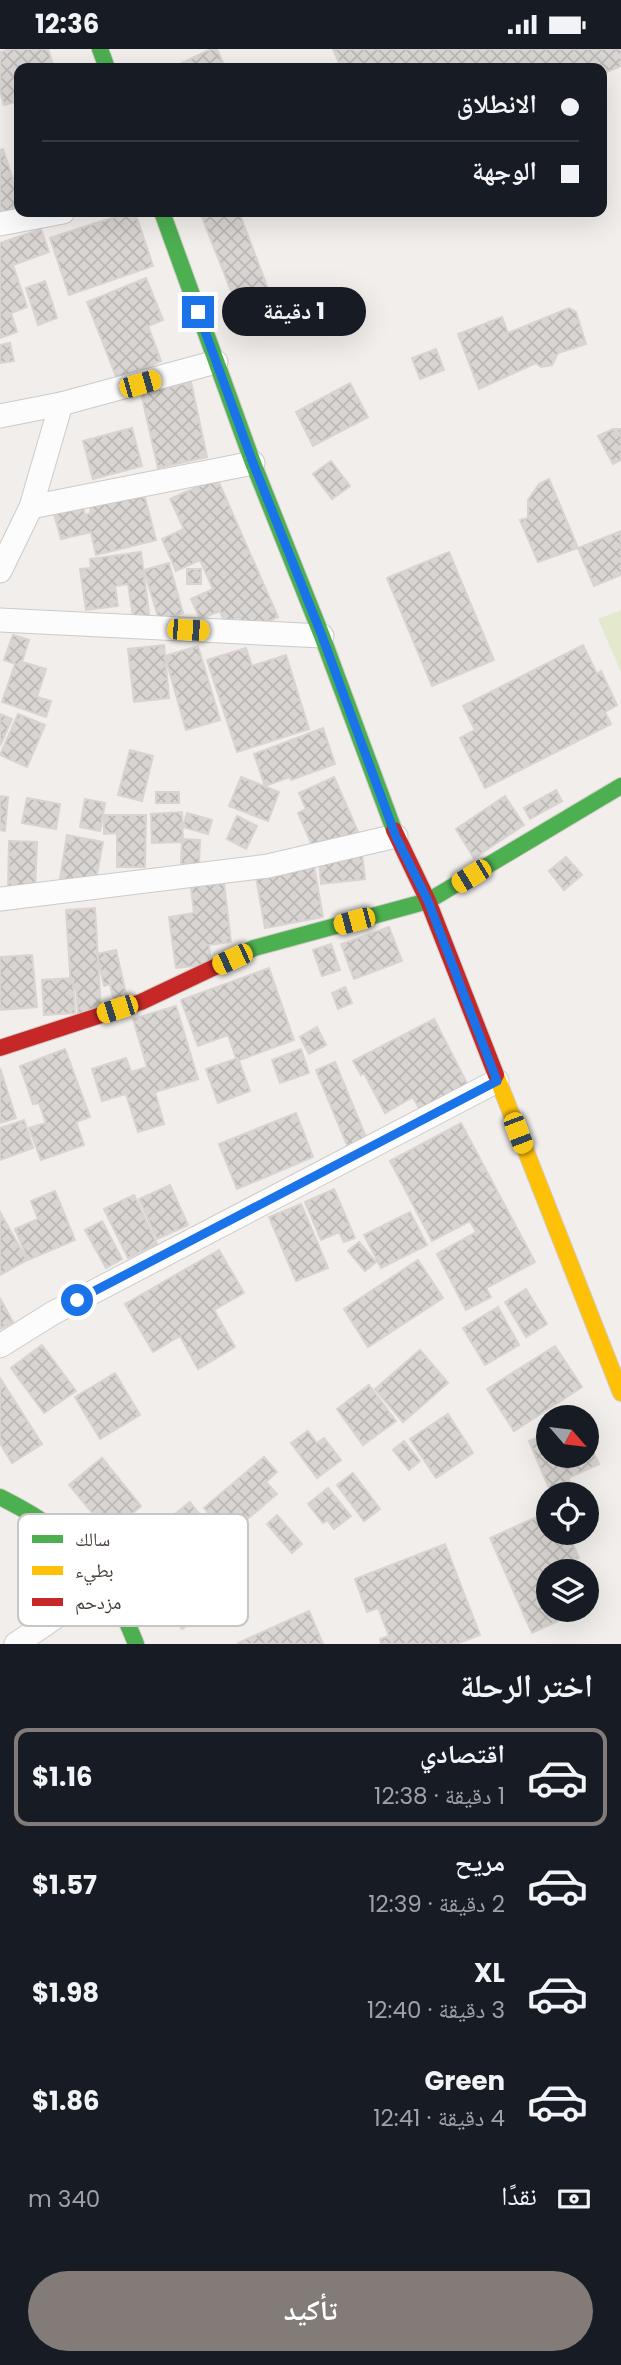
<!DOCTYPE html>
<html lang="ar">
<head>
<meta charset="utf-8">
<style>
  body { margin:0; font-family:Poppins,"Noto Naskh Arabic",sans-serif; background:#242831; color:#f1f3f6; direction:rtl; height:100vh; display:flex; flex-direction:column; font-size:26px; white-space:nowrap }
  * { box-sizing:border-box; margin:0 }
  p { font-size:23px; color:#9ea1a6 }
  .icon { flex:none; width:38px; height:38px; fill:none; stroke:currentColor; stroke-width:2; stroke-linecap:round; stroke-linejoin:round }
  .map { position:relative; height:1595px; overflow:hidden; direction:ltr }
  .panel { display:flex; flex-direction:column; background:#171b24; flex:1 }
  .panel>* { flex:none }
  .top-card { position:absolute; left:14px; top:14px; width:593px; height:154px; border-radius:14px; box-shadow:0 7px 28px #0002; direction:rtl; display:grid; align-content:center; height:154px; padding:0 28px; background:#171b24 }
  .needle { width:46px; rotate:118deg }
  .tools { position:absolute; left:536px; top:1356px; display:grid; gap:14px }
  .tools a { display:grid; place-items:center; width:63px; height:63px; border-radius:50%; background:#171b24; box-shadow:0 7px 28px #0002; font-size:35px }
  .end { position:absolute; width:32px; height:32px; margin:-16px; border:9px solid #1a73e8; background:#fff; box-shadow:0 0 0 4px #fff }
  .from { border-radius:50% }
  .bubble { position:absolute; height:49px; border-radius:24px; background:#171b24; box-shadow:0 7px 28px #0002; font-size:23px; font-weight:700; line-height:49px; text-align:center; direction:rtl }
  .car { position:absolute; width:21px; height:42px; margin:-21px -10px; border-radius:9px; box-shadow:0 0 5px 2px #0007; background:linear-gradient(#f5c518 24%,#345 0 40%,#f5c518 0 76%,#345 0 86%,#f5c518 0) }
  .top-card b { display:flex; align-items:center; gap:24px; height:66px; font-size:26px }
  .top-card b+b { border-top:2px solid #363941 }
  .top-card i { width:18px; height:18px; background:#f1f3f6 }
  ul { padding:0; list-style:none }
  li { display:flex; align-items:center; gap:21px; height:98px; margin:0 14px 10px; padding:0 14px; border:4px solid transparent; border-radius:14px }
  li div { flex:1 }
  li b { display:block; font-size:26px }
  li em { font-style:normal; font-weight:700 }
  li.on { border-color:#827b77 }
  li>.icon { width:63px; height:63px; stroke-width:1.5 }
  h2 { padding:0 28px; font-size:32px; line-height:84px }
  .pay { display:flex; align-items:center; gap:18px; height:77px; padding:0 28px; font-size:26px }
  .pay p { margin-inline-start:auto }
  .action { display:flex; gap:14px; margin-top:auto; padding:14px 28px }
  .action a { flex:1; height:80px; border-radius:42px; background:#827b77; color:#fff; font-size:28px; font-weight:700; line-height:80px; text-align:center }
  .status { display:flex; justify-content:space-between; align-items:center; height:49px; padding:0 35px; background:#171b24; direction:ltr }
  .status svg { height:19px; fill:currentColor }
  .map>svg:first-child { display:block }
  .green { fill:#e4e8cd }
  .building { fill:url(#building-cross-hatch); stroke:#d9d4d1; stroke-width:2 }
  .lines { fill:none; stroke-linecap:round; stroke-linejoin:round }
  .street-casing { stroke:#cdcac7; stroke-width:25 }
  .fast-casing { stroke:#d1cac4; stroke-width:18 }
  .slow-casing { stroke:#d1cac4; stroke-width:18 }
  .jam-casing { stroke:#d1cac4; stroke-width:18 }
  .street { stroke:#fdfcfc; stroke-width:23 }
  .fast { stroke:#4caf50; stroke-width:16 }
  .slow { stroke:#ffc107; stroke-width:16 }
  .jam { stroke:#c62828; stroke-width:16 }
  .route { stroke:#1a73e8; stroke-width:9 }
  .key { fill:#fff; stroke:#c8c5c3; stroke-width:2 }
  .key-label { font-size:19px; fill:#463d38 }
</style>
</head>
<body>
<div class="status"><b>12:36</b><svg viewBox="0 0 49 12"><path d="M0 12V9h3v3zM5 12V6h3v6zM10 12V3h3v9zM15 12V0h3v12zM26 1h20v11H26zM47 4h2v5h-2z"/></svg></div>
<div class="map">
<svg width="621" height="1595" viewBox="0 0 621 1595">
  <defs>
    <pattern id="building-cross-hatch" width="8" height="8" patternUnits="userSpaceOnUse" patternTransform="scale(1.75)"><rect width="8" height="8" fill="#d9d5d2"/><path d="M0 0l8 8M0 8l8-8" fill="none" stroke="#bcb8b5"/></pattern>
  </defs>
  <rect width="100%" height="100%" fill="#f1eeeb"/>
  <polygon class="green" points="621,561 621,623 598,570"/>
  <g class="building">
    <polygon points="11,0 48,0 54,19 19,19 19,52 4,56 0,42 0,3"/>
    <polygon points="211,0 217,0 223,14 211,19 182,19 180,15"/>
    <polygon points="333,0 621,0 621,17 602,25 602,19 341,19"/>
    <polygon points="3,100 19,149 19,160 0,166 0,101"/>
    <polygon points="130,163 135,163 153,217 69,246 50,189"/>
    <polygon points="200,163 239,163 268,240 235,252"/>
    <polygon points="41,180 49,203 13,216 27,258 11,264 17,283 0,289 0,194"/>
    <polygon points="146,229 163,271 148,277 161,312 117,330 87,253"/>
    <polygon points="45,232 57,269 38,276 26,239"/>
    <polygon points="569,259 576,263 586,295 558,304 552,316 541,318 536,314 479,340 458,285 502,268 508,284"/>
    <polygon points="10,294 14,312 0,314 0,296"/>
    <polygon points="436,300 444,321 420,330 412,309"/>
    <polygon points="191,333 207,408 158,419 141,344"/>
    <polygon points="350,334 368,368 313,397 296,363"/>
    <polygon points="132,379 142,417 93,430 83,392"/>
    <polygon points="613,380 621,380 621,411 613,415 598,387"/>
    <polygon points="331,412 350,437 332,450 313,425"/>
    <polygon points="217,429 278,568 245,583 239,568 225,574 220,562 200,570 191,550 213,540 200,511 176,522 162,490 184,480 170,450"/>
    <polygon points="549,430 578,499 538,513 520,471 528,469 528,451 539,435"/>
    <polygon points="143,441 156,491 96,506 91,483 61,490 52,458 81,450 85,466 91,464 89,455"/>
    <polygon points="621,482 621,526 594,537 578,499"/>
    <polygon points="141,503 150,572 134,574 128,535 115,537 118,557 86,561 80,520 91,519 90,510"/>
    <polygon points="449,503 494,611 432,637 387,529"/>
    <polygon points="169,514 183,564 159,571 144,521"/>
    <rect x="187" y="520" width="14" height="15"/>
    <polygon points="13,586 29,591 22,613 46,620 37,648 51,652 46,668 2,653 15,615 4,611"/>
    <polygon points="164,596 169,649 134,653 128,600"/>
    <polygon points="583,596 597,625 601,622 617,656 605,663 611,675 485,739 460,689 475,681 463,657"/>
    <polygon points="198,597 220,671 186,681 165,607"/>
    <polygon points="246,599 252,617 286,606 309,680 237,703 207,611"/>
    <polygon points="0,665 12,670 0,697"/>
    <polygon points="18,665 45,676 27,718 0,706"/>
    <polygon points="323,679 335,715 291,731 290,728 265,737 254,705"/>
    <polygon points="130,701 153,707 142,752 118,746"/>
    <polygon points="241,728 279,743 268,772 229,757"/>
    <polygon points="334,728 359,785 316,805 298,764 306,760 299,744"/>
    <polygon points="556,741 562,752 530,770 524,759"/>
    <rect x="156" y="743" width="23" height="11"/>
    <polygon points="0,747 8,748 5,782 0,781"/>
    <polygon points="505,747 524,776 474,809 456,780"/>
    <polygon points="27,749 60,755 56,780 22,774"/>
    <polygon points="85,750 105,754 100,782 80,778"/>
    <polygon points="182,763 183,793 152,794 151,765"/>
    <polygon points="187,764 212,771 208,785 183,778"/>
    <polygon points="104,766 146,766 145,818 117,818 117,784 104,785"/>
    <polygon points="237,767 257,777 246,800 227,790"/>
    <polygon points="67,786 103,793 95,836 60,830"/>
    <polygon points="182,790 200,791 199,815 181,815"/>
    <polygon points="9,792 37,793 35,841 8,840"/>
    <polygon points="362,804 365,830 321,835 319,809"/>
    <polygon points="566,808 582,826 564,841 549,822"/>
    <polygon points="314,817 323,868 265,879 256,828"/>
    <polygon points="224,834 231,893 209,896 211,915 176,919 169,868 194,864 191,838"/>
    <polygon points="95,859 101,962 78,964 76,939 71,939 66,861"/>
    <polygon points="389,878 402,912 354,930 341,895"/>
    <polygon points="331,895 340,921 322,927 313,901"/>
    <polygon points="116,901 127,949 114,952 110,935 104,937 97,905"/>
    <polygon points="32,906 37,958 0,961 0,908"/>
    <polygon points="269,919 294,991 237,1012 228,986 198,997 181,951"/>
    <polygon points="73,929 75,964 44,966 42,931"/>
    <polygon points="345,938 352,954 338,960 332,944"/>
    <polygon points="176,957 198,1030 155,1043 164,1075 138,1083 126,1045 102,1052 92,1020 126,1009 131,1023 147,1018 133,970"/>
    <polygon points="434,970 471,1042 423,1067 413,1048 385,1064 364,1024 361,1026 353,1012"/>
    <polygon points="317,978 326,996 309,1005 300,988"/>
    <polygon points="65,1000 90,1068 76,1073 84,1096 41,1111 29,1079 46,1074 39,1054 33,1055 20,1017"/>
    <polygon points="301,1000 309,1024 280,1034 272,1011"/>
    <polygon points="238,1009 250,1042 218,1054 206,1020"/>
    <polygon points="335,1013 368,1093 349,1101 316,1021"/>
    <polygon points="0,1019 16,1069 0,1074"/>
    <polygon points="296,1064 313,1108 237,1140 219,1095"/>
    <polygon points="24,1071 33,1099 0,1111 0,1079"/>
    <polygon points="461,1074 535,1213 486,1239 491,1248 466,1261 437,1205 476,1183 470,1172 432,1192 390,1112"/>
    <polygon points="170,1136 188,1176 157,1190 139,1150"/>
    <polygon points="334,1140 355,1189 344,1193 339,1183 321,1191 305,1153"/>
    <polygon points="55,1142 75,1191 28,1211 15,1180 38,1170 31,1152"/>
    <polygon points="134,1146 157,1195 128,1209 104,1160"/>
    <polygon points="301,1155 328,1219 296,1232 269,1168"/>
    <polygon points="0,1163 27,1211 0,1226"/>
    <polygon points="410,1163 427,1196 381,1219 364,1186"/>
    <polygon points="102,1172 122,1210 106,1219 85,1181"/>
    <polygon points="359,1193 376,1213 365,1222 348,1202"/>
    <polygon points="219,1201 244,1244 214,1261 235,1298 198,1320 180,1287 153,1303 125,1255"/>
    <polygon points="418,1211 443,1249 368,1298 344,1260"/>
    <polygon points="526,1240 547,1275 526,1288 505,1253"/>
    <polygon points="0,1249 13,1273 0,1280"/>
    <polygon points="498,1258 519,1296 485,1316 463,1279"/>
    <polygon points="42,1296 76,1342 44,1364 11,1319"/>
    <polygon points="555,1297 582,1338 514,1382 487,1340"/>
    <polygon points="420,1301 448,1334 403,1373 375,1340"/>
    <polygon points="115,1324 140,1366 100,1390 75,1348"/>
    <polygon points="0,1329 42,1395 12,1414 0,1394"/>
    <polygon points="369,1336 396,1372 363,1396 337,1360"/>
    <polygon points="448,1365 473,1404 436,1429 410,1390"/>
    <polygon points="308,1382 317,1394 324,1389 341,1411 317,1429 291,1394"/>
    <polygon points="548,1384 548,1407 586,1407 586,1387 599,1415 568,1429 573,1440 561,1446 552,1446 529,1392"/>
    <polygon points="404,1392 420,1412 409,1421 393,1401"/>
    <polygon points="264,1408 277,1423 266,1433 277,1445 227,1487 204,1459"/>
    <polygon points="102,1409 141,1457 109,1484 69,1436"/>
    <polygon points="353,1424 380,1460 364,1472 337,1436"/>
    <polygon points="328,1439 351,1467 334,1480 327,1471 323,1474 308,1455"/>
    <polygon points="190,1453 215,1485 203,1494 213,1507 196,1521 187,1510 159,1532 133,1499"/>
    <polygon points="548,1463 548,1484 568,1484 579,1509 548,1522 548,1561 566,1561 569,1567 532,1584 490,1489"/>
    <polygon points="277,1466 302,1495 292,1504 267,1475"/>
    <polygon points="445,1495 480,1586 456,1595 381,1595 380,1590 389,1587 378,1559 367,1563 355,1530"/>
    <polygon points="194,1525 216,1555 182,1580 160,1550"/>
    <polygon points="309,1562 323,1595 239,1595 238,1594"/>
  </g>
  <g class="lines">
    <g class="street-casing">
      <g id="street">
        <polyline points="0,175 63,163"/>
        <polyline points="0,367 61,355"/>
        <polyline points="31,458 253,414"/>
        <polyline points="0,522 31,458 61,355 216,313"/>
        <polyline points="0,571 322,587"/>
        <polyline points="0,850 268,817 396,787"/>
        <polyline points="0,1297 53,1264 497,1032"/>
        <polyline points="16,1595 107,1533"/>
      </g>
    </g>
    <g class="fast-casing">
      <g id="fast">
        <polyline points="100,0 107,19"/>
        <polyline points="162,163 253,414 322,587 394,781"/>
        <polyline points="238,907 254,899 428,852 621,737"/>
        <path d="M0,1448C42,1469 83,1496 108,1536C120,1555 128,1575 136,1595"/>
      </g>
    </g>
    <g class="slow-casing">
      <polyline id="slow" points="496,1026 621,1344"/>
    </g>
    <g class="jam-casing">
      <g id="jam">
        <polyline points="394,781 428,852 496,1026"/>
        <polyline points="0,999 141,953 238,907"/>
      </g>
    </g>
    <use href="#street" class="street"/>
    <use href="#fast" class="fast"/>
    <use href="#slow" class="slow"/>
    <use href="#jam" class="jam"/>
  </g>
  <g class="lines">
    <polyline class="route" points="77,1251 497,1032 428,852 396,788 322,587 253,414 198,263"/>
  </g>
  <rect x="18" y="1465" width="230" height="112" rx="10" class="key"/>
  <rect x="32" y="1486" width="31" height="8" fill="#4caf50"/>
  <rect x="32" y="1517" width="31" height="9" fill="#ffc107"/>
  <rect x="32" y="1549" width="31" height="8" fill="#c62828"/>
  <g class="key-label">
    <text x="75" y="1497">سالك</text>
    <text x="75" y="1528">بطيء</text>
    <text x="75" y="1560">مزدحم</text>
  </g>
</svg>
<div class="tools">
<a><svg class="needle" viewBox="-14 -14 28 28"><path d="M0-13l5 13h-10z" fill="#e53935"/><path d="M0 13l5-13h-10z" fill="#9ea1a6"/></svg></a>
<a><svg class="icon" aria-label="locate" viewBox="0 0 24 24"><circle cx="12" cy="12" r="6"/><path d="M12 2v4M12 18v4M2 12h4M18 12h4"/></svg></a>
<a><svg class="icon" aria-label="layers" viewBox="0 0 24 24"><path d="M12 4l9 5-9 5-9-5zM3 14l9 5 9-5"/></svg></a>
</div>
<i class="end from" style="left:77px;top:1251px"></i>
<i class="end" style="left:198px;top:263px"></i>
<div class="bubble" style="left:222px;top:238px;width:144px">1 دقيقة</div>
<i class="car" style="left:140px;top:335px;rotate:74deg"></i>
<i class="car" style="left:188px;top:581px;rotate:93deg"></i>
<i class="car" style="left:471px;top:827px;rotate:239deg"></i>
<i class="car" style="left:354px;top:872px;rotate:255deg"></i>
<i class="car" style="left:232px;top:910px;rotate:245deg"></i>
<i class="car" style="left:117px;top:960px;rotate:252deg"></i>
<i class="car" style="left:518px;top:1084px;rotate:159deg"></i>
<div class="top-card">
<b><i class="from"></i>الانطلاق</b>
<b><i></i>الوجهة</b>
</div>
</div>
<section class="panel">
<h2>اختر الرحلة</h2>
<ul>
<li class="on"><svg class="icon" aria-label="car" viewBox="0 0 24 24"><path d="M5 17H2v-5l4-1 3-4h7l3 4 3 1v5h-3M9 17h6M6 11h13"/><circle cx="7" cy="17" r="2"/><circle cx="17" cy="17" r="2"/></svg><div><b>اقتصادي</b><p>1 دقيقة · 12:38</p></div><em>$1.16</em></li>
<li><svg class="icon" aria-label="car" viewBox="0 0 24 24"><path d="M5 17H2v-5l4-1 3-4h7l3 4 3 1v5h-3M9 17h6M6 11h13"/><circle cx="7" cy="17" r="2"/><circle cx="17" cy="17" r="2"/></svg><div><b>مريح</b><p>2 دقيقة · 12:39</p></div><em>$1.57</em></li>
<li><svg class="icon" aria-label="car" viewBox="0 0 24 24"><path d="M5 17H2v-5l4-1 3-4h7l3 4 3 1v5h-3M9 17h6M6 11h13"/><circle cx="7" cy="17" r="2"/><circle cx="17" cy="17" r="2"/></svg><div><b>XL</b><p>3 دقيقة · 12:40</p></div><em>$1.98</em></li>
<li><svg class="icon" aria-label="car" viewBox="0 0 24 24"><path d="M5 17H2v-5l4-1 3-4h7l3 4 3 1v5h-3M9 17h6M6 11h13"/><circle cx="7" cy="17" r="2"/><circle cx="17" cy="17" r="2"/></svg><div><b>Green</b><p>4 دقيقة · 12:41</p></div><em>$1.86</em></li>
</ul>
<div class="pay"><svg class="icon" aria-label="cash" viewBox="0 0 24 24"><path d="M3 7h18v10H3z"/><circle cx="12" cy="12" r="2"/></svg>نقدًا<p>340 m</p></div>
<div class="action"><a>تأكيد</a></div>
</section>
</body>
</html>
